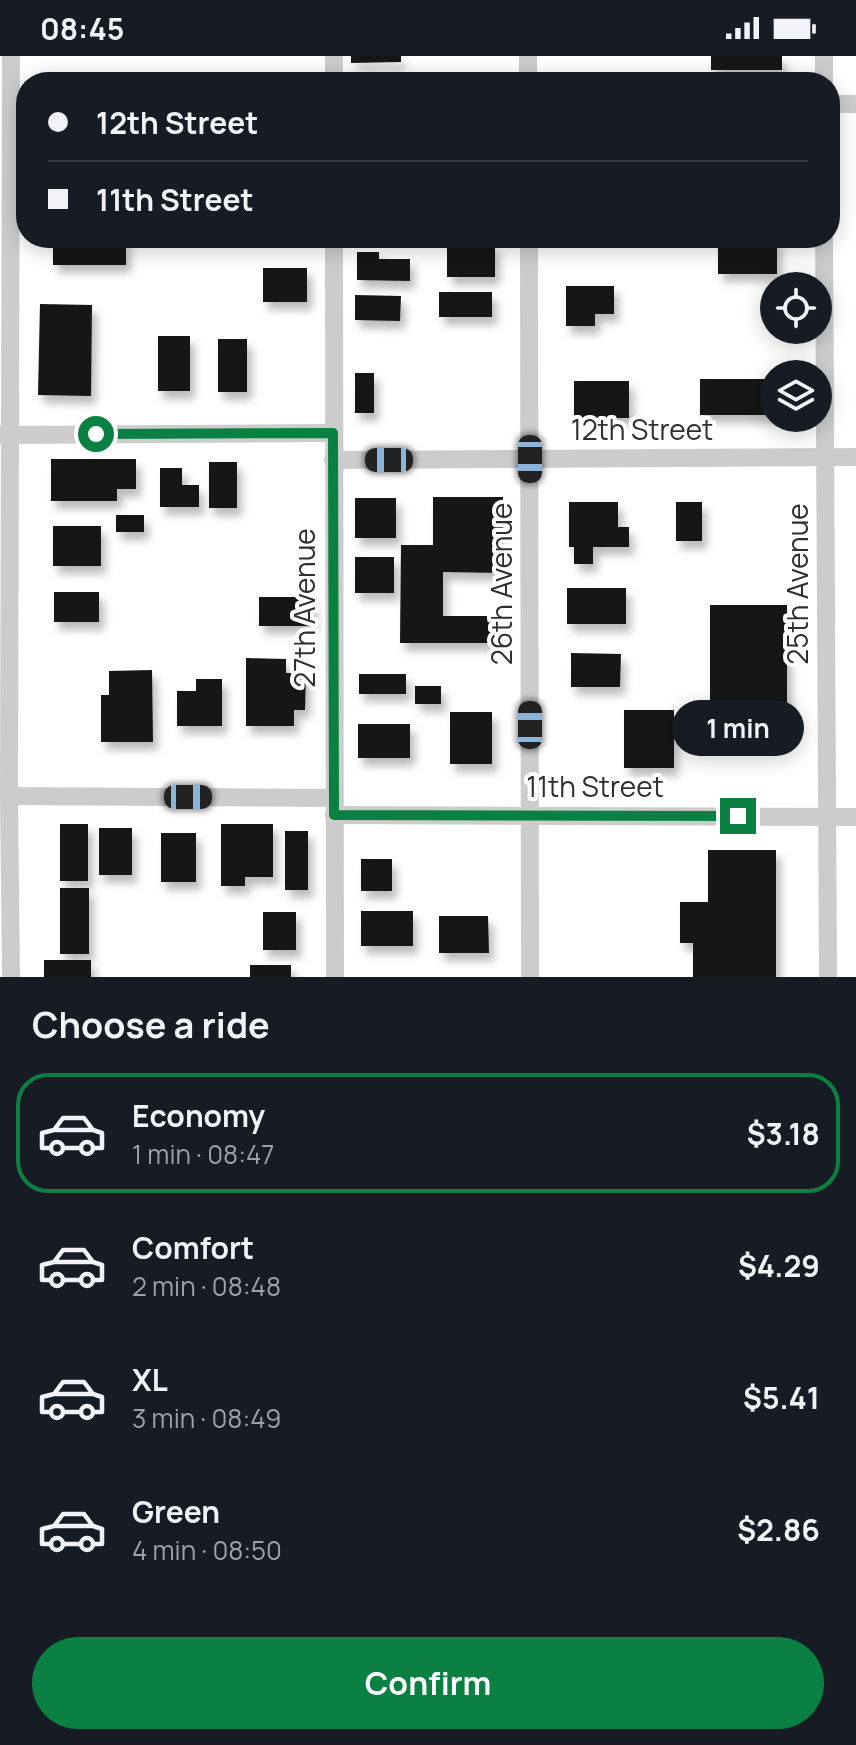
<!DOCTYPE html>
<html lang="en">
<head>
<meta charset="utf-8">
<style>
  body { margin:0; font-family:Manrope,sans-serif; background:#20242c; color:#f1f3f6; height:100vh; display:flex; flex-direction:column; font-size:30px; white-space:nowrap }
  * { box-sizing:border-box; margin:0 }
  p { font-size:26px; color:#9ea1a6 }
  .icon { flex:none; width:44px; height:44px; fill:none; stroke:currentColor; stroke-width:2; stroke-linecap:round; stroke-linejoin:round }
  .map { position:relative; height:921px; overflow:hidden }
  .side { display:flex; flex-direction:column; background:#171b24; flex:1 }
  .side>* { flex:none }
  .hud { position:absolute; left:16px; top:16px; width:824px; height:176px; border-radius:32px; box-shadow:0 4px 20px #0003; display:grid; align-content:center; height:176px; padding:0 32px; background:#171b24 }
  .tools { position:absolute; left:760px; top:216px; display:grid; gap:16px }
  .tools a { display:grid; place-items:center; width:72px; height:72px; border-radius:50%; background:#171b24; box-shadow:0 4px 20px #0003; font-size:40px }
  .end { position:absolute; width:36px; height:36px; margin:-18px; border:10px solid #0b8043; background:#fff; box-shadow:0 0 0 4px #fff }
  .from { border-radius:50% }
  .bubble { position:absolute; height:56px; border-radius:28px; background:#171b24; box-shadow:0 4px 20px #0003; font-size:26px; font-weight:700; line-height:56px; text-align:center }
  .car { position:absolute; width:24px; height:48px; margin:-24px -12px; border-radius:10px; box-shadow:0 0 6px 2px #0007; background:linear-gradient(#222 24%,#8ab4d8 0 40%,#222 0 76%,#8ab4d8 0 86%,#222 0) }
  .hud b { display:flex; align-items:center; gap:28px; height:76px; font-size:30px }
  .hud b+b { border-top:2px solid #363941 }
  .hud i { width:20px; height:20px; background:#f1f3f6 }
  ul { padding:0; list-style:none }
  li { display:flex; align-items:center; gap:24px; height:120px; margin:0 16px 12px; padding:0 16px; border:4px solid transparent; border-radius:32px }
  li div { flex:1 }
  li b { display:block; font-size:30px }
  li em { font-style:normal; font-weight:700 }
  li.on { border-color:#0b8043 }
  li>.icon { width:72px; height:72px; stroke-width:1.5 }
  h2 { padding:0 32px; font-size:36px; line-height:96px }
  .action { display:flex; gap:16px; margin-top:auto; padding:16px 32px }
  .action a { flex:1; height:92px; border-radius:48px; background:#0b8043; color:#fff; font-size:32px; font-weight:700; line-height:92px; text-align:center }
  .status { display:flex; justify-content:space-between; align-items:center; height:56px; padding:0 40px; background:#171b24; direction:ltr }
  .status svg { height:22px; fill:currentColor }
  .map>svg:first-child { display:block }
  .building { fill:#161616; filter:url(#shadow) }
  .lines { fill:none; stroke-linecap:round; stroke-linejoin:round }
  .street { stroke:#ccc; stroke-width:18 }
  .route { stroke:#0b8043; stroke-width:10 }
  .labels { text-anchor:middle; stroke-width:8; stroke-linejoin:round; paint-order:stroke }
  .street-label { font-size:28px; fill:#2f2f2f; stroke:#fff }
</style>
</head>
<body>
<div class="status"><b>08:45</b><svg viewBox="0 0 49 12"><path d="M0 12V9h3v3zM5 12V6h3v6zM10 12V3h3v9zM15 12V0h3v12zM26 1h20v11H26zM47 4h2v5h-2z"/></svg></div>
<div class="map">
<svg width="856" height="921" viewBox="0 0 856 921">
  <defs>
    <filter id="shadow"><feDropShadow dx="5" dy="8" stdDeviation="4" flood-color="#0004"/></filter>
  </defs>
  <rect width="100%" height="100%" fill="#fff"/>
  <g class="building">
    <polygon points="351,0 401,0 401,6 351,7"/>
    <rect x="711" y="0" width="71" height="14"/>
    <rect x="53" y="182" width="73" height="27"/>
    <rect x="718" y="182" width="59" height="36"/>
    <rect x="447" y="187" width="48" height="34"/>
    <polygon points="357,196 379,196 379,203 410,203 410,225 357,224"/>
    <rect x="263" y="212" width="44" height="34"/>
    <polygon points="566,230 614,230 614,258 595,258 595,270 566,270"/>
    <rect x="439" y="236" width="53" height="25"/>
    <polygon points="355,239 401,240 400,265 355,264"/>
    <polygon points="40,248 92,249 91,340 38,339"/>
    <rect x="158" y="280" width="32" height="55"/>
    <rect x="218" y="283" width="29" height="53"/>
    <rect x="355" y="317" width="19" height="40"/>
    <rect x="700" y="323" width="74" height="36"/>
    <rect x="574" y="325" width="55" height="37"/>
    <polygon points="51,403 136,403 136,433 117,433 117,445 51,445"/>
    <rect x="209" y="406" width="28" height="46"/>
    <polygon points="160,412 182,412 182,429 199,429 199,451 160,451"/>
    <polygon points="433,441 503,441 503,517 443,516 443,560 503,560 502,587 400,587 401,489 433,489"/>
    <rect x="355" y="442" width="41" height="40"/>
    <polygon points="569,446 618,446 618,471 629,471 629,491 593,491 593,508 574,508 574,491 569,491"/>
    <rect x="676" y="446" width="26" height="39"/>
    <rect x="116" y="459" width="28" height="17"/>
    <rect x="53" y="470" width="48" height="40"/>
    <rect x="355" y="501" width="39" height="36"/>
    <rect x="567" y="532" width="59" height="36"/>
    <rect x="54" y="536" width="45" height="30"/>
    <rect x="259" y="541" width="53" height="29"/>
    <polygon points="710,549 787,549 787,670 710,669"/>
    <polygon points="571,597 621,598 620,631 571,631"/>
    <polygon points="246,602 286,603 286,617 306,617 305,654 294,654 294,670 246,670"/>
    <polygon points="152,614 153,686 101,686 101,639 109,639 109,615"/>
    <rect x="359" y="618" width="47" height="20"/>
    <polygon points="196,623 222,623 222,670 177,670 177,635 196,635"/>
    <rect x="415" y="630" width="26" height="18"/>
    <rect x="624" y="654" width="50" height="58"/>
    <rect x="450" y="656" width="42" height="52"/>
    <rect x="358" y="668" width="52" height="34"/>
    <rect x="60" y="768" width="28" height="57"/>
    <polygon points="221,768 273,768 273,821 245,821 245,830 221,830"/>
    <rect x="99" y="772" width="33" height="47"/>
    <rect x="285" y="775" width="23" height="59"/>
    <rect x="161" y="777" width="35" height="49"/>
    <polygon points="708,794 776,794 776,921 693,921 693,887 680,887 680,846 708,846"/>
    <rect x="361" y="803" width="31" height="32"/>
    <rect x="60" y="832" width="29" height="66"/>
    <rect x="361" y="855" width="52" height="35"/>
    <rect x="263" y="856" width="33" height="38"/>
    <polygon points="439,860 488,860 489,897 439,897"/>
    <rect x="44" y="904" width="47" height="17"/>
    <rect x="250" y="909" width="41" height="12"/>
  </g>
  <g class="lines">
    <g class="street">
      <polyline points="334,0 334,26"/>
      <polyline points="528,0 528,26"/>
      <polyline points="824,26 824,0"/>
      <polyline points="830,48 856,48"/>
      <polyline points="334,182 335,921"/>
      <polyline points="529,182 530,921"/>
      <polyline points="824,182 828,921"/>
      <polyline points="0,379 333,377"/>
      <polyline points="333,404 856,401"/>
      <polyline points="0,740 334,742"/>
      <polyline points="334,759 856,761"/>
      <polyline points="11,921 9,740 11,0"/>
    </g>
  </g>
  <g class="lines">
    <polyline class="route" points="96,378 333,377 334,759 738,760"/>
  </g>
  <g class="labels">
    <g class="street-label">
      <text x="642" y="384">12th Street</text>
      <text transform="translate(502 528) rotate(-90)" y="10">26th Avenue</text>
      <text transform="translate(798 528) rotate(-90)" y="10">25th Avenue</text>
      <text transform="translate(305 552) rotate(-90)" y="10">27th Avenue</text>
      <text x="595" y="741">11th Street</text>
    </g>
  </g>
</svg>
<div class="tools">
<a><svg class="icon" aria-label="locate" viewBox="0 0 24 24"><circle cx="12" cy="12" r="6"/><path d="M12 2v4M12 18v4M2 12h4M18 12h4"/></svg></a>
<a><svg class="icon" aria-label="layers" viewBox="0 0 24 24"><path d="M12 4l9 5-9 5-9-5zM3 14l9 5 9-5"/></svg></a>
</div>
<i class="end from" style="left:96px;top:378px"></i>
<i class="end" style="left:738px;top:760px"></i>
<div class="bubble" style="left:672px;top:644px;width:132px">1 min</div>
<i class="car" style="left:530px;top:403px;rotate:180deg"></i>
<i class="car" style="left:389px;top:404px;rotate:270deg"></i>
<i class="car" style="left:530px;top:669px;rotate:0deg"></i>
<i class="car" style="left:188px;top:741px;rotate:90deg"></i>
<div class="hud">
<b><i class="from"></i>12th Street</b>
<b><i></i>11th Street</b>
</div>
</div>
<section class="side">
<h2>Choose a ride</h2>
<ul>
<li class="on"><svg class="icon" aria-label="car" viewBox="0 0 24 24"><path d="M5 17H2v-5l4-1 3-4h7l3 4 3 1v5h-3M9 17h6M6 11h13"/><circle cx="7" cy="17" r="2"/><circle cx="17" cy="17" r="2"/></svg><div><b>Economy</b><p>1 min · 08:47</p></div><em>$3.18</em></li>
<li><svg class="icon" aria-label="car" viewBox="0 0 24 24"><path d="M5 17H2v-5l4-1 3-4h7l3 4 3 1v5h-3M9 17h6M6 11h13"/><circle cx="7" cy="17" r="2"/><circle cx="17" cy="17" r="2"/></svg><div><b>Comfort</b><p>2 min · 08:48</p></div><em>$4.29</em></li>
<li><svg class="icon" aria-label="car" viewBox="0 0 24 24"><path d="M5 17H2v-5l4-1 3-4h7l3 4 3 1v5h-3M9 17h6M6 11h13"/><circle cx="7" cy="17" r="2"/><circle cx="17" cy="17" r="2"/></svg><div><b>XL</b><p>3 min · 08:49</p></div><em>$5.41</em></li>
<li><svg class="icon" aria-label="car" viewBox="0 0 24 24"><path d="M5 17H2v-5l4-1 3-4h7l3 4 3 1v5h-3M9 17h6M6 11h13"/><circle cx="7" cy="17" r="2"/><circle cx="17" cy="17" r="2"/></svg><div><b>Green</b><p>4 min · 08:50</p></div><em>$2.86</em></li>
</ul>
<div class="action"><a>Confirm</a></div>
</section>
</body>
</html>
